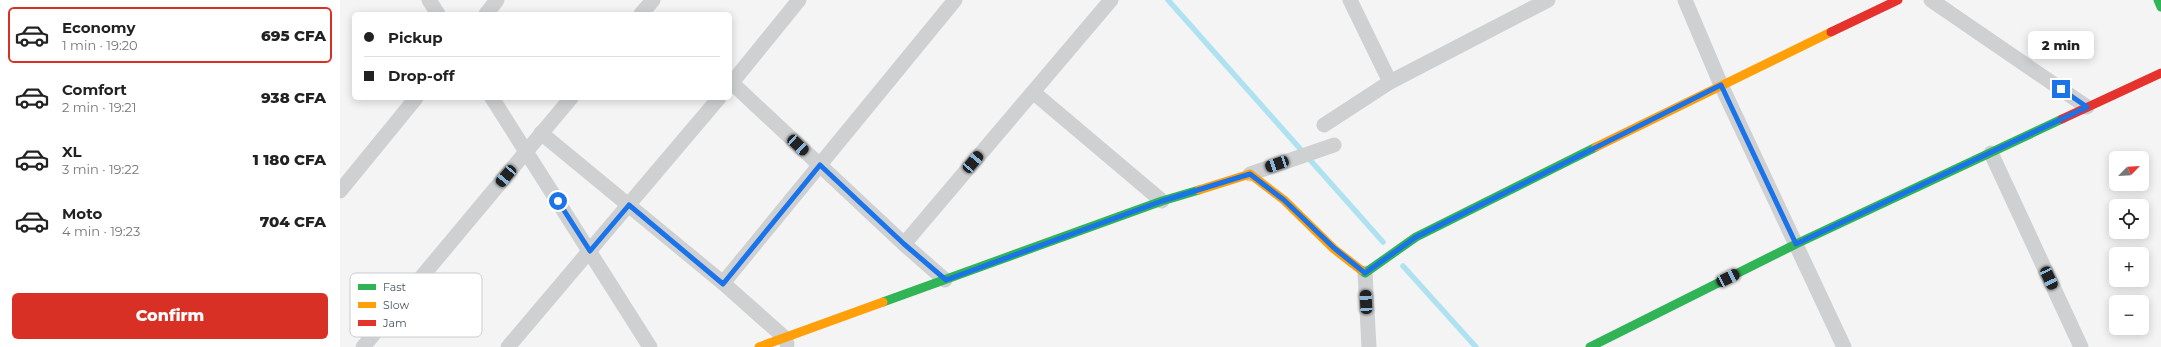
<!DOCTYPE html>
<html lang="en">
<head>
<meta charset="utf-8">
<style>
  body { margin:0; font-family:Montserrat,sans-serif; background:#f6f6f6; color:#222; height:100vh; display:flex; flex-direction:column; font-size:15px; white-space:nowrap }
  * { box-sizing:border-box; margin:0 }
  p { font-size:13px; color:#767676 }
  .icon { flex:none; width:22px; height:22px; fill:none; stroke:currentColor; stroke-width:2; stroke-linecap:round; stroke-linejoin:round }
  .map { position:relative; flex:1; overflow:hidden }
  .sheet { display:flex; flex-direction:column; background:#fff; width:340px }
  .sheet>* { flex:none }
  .top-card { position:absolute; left:12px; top:12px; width:380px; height:88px; border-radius:6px; box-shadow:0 2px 10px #0003; display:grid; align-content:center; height:88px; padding:0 12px; background:#fff }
  .needle { width:26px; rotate:66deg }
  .tools { position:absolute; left:1769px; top:151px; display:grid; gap:8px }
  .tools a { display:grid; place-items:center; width:40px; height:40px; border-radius:6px; background:#fff; box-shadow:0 2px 10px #0003; font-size:20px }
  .end { position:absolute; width:18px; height:18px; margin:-9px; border:5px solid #1a73e8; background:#fff; box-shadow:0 0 0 2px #fff }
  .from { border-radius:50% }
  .bubble { position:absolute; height:28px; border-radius:6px; background:#fff; box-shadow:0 2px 10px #0003; font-size:13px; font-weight:800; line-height:28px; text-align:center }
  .car { position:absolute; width:12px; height:24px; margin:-12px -6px; border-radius:5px; box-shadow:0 0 3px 1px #0007; background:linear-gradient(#222 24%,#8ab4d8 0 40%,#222 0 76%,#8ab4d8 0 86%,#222 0) }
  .top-card b { display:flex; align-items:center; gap:14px; height:38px; font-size:15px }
  .top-card b+b { border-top:1px solid #e0e0e0 }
  .top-card i { width:10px; height:10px; background:#222 }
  ul { padding:7px 0 0; list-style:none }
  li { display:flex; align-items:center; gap:12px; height:56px; margin:0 8px 6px; padding:0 4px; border:2px solid transparent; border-radius:6px }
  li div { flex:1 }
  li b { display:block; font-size:15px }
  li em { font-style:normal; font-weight:800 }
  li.on { border-color:#d93025 }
  li>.icon { width:36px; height:36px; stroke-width:1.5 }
  .primary-button { display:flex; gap:8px; margin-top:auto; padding:8px 12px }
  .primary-button a { flex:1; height:46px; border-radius:6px; background:#d93025; color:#fff; font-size:16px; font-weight:800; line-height:46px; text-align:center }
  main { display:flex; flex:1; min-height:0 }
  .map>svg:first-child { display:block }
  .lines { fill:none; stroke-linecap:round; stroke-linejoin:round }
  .stream { stroke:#aee2f0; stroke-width:5.5 }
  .street { stroke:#ced0d2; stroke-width:15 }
  .fast { stroke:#30b455; stroke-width:9 }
  .slow { stroke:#ff9f0a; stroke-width:9 }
  .jam { stroke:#e5322d; stroke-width:9 }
  .route { stroke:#1a73e8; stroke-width:5 }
  .key { fill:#fff; stroke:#c9ccd0; stroke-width:1 }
  .key-label { font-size:11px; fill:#4a5661 }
</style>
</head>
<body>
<main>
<section class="sheet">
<ul>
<li class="on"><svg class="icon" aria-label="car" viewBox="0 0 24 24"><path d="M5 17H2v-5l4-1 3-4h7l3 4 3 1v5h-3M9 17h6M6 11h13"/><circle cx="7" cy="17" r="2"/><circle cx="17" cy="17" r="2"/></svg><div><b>Economy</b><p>1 min · 19:20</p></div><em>695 CFA</em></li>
<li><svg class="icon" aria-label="car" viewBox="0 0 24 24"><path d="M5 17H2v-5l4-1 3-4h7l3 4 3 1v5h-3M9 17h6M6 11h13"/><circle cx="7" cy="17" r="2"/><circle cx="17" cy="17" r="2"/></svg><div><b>Comfort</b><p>2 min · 19:21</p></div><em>938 CFA</em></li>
<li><svg class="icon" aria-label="car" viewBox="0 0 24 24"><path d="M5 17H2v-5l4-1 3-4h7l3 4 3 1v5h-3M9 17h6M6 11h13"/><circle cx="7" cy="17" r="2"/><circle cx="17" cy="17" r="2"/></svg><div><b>XL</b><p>3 min · 19:22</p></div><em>1 180 CFA</em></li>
<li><svg class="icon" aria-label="car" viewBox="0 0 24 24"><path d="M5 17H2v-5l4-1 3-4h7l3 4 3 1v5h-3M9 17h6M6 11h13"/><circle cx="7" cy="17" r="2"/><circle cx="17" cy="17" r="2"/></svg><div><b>Moto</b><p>4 min · 19:23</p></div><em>704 CFA</em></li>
</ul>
<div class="primary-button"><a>Confirm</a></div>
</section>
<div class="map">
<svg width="1821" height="347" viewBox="0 0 1821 347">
  <rect width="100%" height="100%" fill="#f4f4f4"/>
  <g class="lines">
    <g class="stream">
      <polyline points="828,0 1043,242"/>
      <polyline points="1063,266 1136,347"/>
    </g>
    <g class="street">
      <polyline points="89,0 98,14"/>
      <polyline points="1010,0 1050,82"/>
      <polyline points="1345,0 1381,85 1504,347"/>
      <polyline points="1591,0 1747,107"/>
      <polyline points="146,14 157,0"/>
      <polyline points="301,14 313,0"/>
      <polyline points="392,83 564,244 605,280"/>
      <polyline points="390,85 459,0"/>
      <polyline points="693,92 822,201"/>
      <polyline points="152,98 310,347"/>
      <polyline points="984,125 1050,82 1208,0"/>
      <polyline points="201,133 383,283 445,338 447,344"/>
      <polyline points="1651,153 1741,347"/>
      <polyline points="910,174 994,145"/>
      <polyline points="0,191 76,98"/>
      <polyline points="564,244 771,0"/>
      <polyline points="1025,273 1029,347"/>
      <polyline points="383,283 615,0"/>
      <polyline points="23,347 231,98"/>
      <polyline points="168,347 379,98"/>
    </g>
    <g class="fast">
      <polyline points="1818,0 1821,7"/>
      <polyline points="1021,270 1025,273 1076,237 1256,147"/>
      <polyline points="543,302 822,201 859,190"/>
      <polyline points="1250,347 1456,244 1722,119"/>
    </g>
    <g class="slow">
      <polyline points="1256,147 1491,32"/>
      <polyline points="859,190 910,174 944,200 994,249 1021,270"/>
      <polyline points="419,347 543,302"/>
    </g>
    <g class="jam">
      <polyline points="1491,32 1558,0"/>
      <polyline points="1722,119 1821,73"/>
    </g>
  </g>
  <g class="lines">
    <polyline class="route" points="218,201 250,251 289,205 383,284 480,165 564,244 606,280 822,201 910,174 944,200 994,248 1025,273 1076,237 1381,85 1456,244 1747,107 1721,89"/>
  </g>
  <rect x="10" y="273" width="132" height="64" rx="6" class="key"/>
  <rect x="18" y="284" width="18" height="6" fill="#30b455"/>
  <rect x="18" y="302" width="18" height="6" fill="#ff9f0a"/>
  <rect x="18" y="320" width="18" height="6" fill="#e5322d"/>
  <g class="key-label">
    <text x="43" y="291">Fast</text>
    <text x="43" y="309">Slow</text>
    <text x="43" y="327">Jam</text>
  </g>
</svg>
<div class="tools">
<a><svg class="needle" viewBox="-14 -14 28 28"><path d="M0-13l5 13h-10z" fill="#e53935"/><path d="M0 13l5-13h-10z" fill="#767676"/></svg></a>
<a><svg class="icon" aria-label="locate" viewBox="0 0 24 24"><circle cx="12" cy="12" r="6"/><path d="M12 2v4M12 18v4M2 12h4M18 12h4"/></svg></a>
<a>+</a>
<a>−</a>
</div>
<i class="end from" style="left:218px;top:201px"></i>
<i class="end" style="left:1721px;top:89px"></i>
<div class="bubble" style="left:1688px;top:31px;width:66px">2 min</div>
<i class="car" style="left:458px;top:145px;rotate:133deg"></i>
<i class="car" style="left:633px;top:162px;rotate:40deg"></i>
<i class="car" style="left:937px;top:164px;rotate:251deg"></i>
<i class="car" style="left:166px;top:176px;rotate:220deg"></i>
<i class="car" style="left:1388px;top:278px;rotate:63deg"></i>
<i class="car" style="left:1709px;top:278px;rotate:155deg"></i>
<i class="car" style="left:1026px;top:302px;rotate:357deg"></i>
<div class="top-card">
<b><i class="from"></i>Pickup</b>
<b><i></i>Drop-off</b>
</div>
</div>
</main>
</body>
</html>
